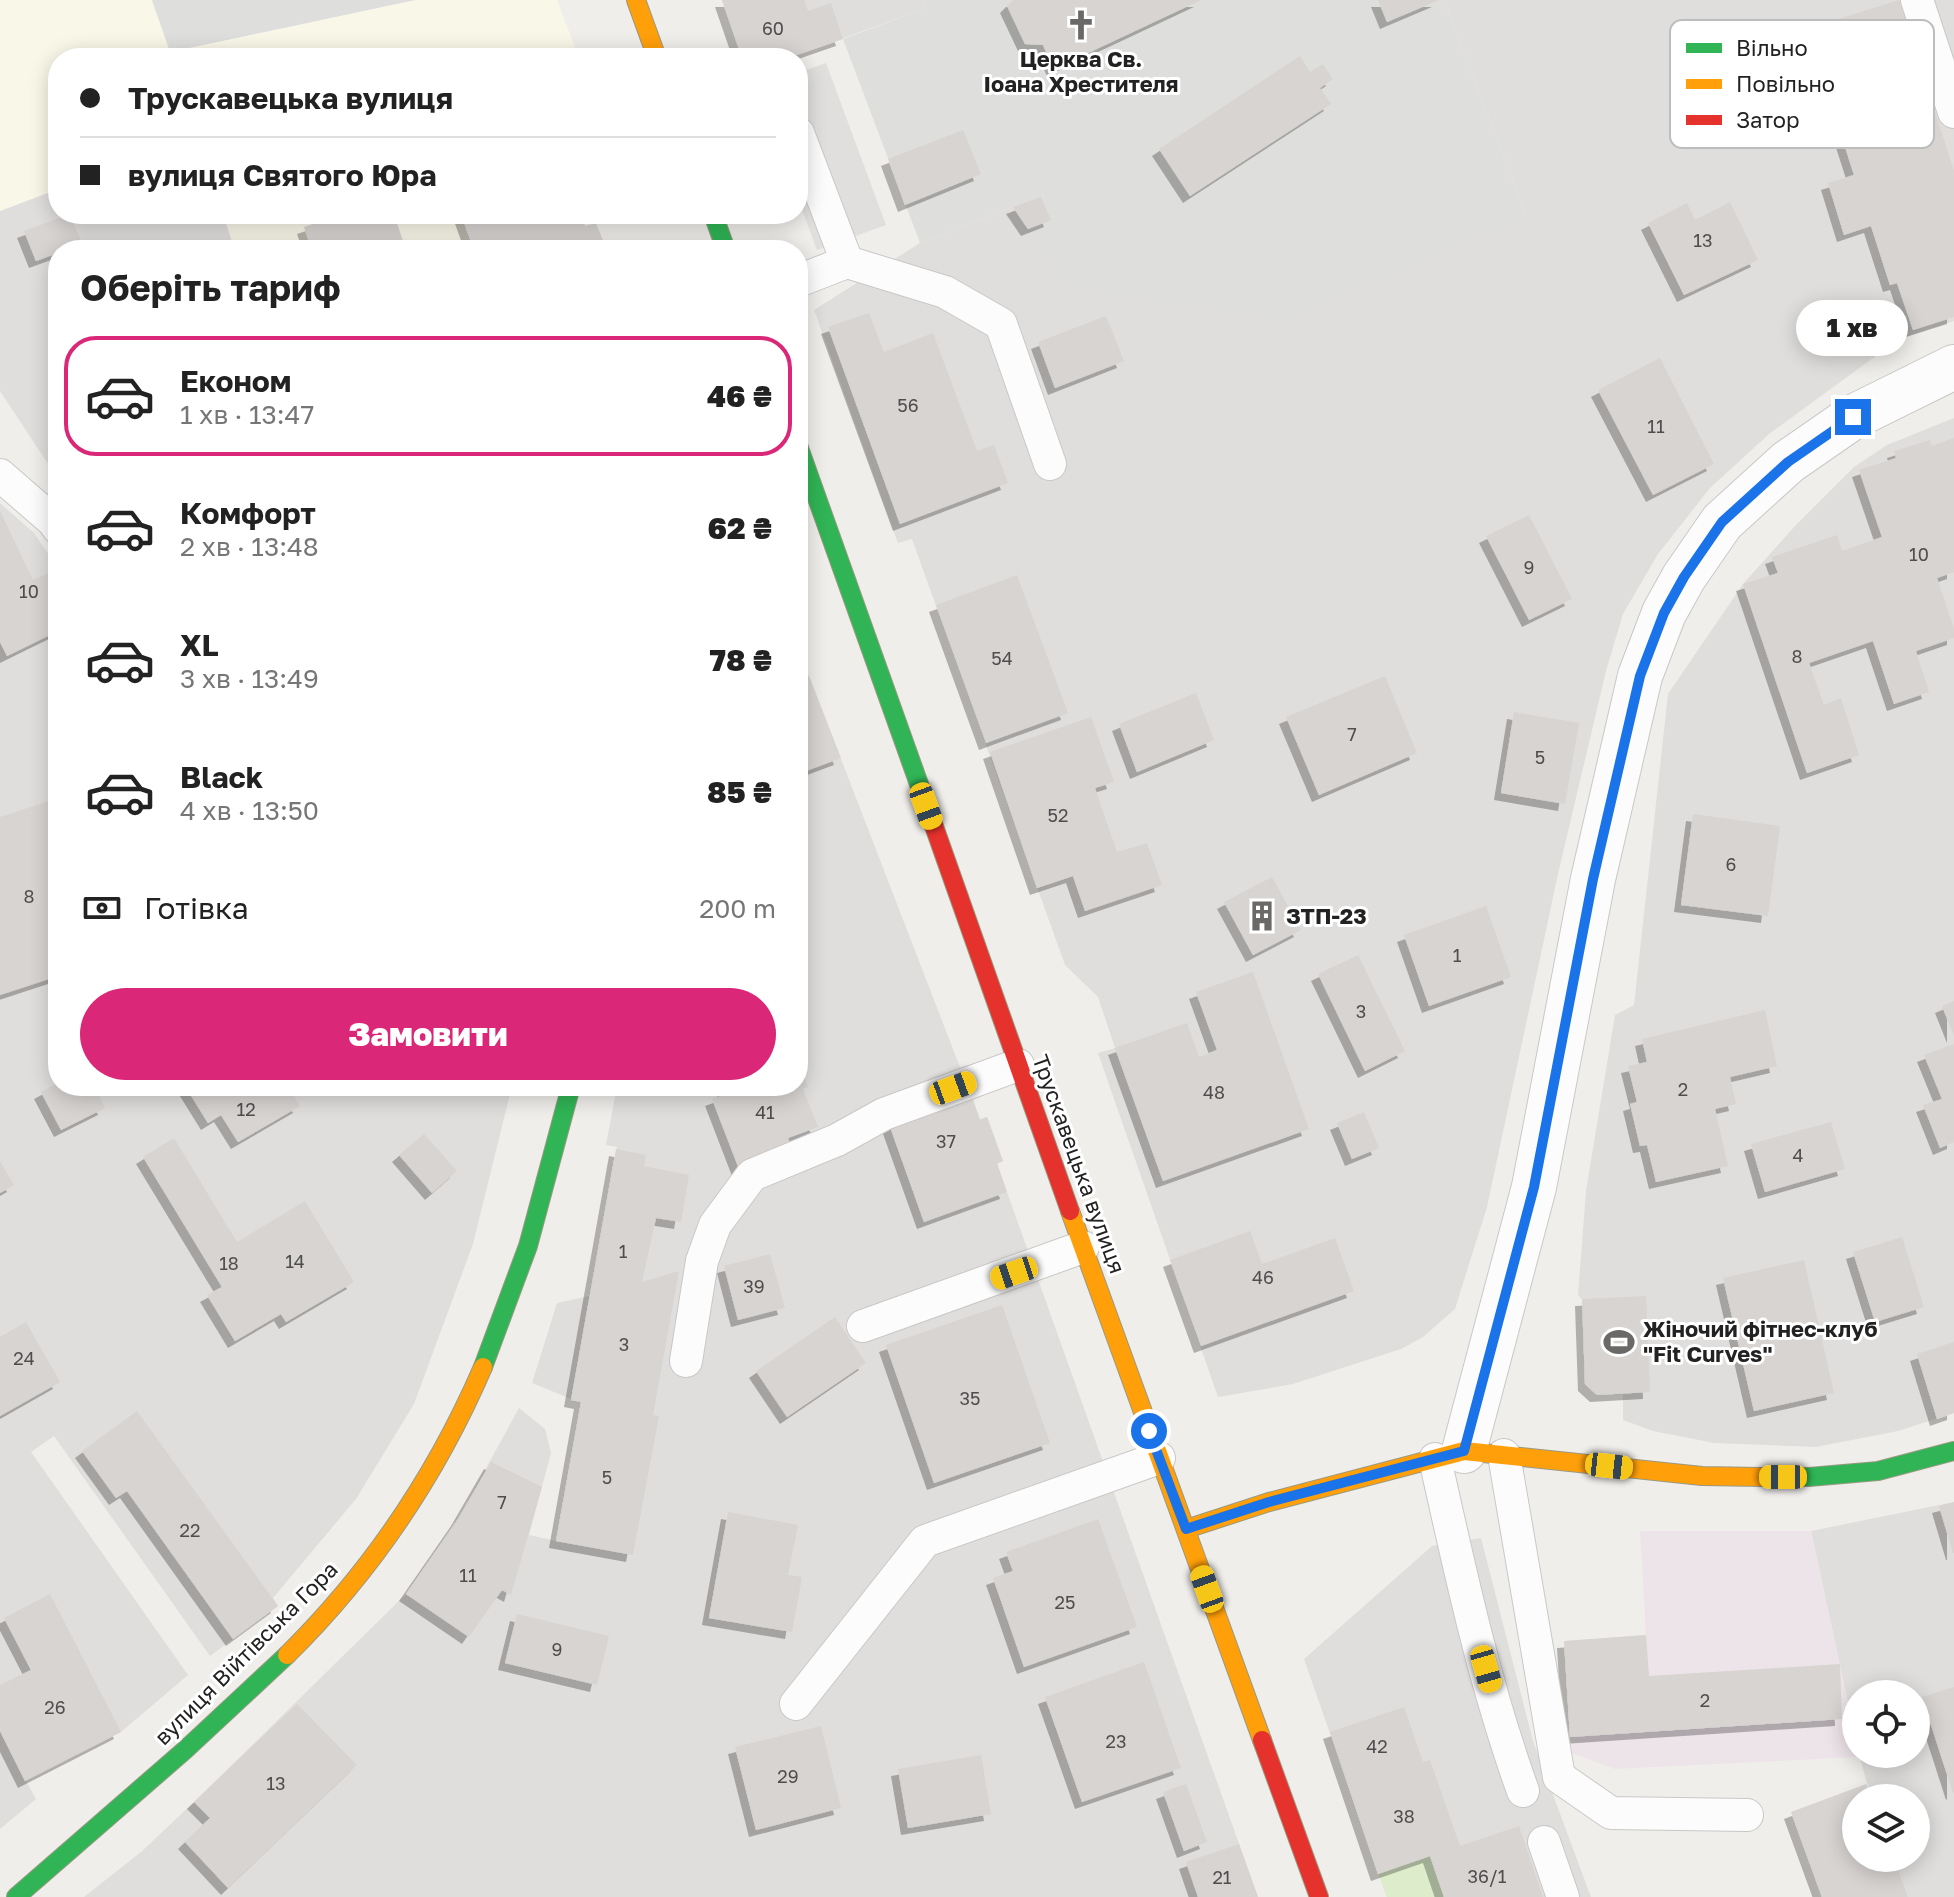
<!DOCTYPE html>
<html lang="uk">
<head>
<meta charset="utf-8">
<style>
  body { margin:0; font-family:"Golos Text",sans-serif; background:#f2f2f2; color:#222; height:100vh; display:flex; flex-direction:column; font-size:30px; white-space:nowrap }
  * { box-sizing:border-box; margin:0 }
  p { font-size:26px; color:#767676 }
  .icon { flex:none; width:44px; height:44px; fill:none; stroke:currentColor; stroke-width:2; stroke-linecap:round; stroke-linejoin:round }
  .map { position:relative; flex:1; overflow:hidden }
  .side { position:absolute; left:48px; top:240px; width:760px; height:856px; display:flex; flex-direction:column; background:#fff; border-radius:32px; box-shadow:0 4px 20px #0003 }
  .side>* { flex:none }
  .top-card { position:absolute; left:48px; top:48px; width:760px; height:176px; border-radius:32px; box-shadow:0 4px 20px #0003; display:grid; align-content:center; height:176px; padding:0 32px; background:#fff }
  .buttons { position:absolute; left:1842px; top:1680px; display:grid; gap:16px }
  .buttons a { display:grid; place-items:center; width:88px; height:88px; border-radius:50%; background:#fff; box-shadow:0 4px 20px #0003; font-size:40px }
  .end { position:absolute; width:36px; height:36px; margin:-18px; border:10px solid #1a73e8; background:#fff; box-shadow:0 0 0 4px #fff }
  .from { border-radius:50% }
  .bubble { position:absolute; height:56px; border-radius:28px; background:#fff; box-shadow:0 4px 20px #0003; font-size:26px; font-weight:800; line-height:56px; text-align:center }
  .car { position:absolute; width:24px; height:48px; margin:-24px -12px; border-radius:10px; box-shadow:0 0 6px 2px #0007; background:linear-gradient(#f5c518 24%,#345 0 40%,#f5c518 0 76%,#345 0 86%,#f5c518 0) }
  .top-card b { display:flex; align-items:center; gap:28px; height:76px; font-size:30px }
  .top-card b+b { border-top:2px solid #e0e0e0 }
  .top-card i { width:20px; height:20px; background:#222 }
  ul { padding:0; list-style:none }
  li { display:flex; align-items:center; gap:24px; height:120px; margin:0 16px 12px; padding:0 16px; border:4px solid transparent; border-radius:32px }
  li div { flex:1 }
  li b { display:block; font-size:30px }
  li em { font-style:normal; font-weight:800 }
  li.on { border-color:#db2777 }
  li>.icon { width:72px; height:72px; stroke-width:1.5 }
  h2 { padding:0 32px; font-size:36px; line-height:96px }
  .pay { display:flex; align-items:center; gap:20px; height:88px; padding:0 32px; font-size:30px }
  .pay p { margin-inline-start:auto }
  .action { display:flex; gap:16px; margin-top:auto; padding:16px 32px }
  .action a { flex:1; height:92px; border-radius:48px; background:#db2777; color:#fff; font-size:32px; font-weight:800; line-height:92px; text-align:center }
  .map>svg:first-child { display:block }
  .residential { fill:#dfdedc }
  .industrial { fill:#ede4e9 }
  .education { fill:#f8f7e8 }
  .religious { fill:#dededc }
  .grass { fill:#ddeccb }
  .parking { fill:#e0dfde }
  .building { fill:#d7d4d2; filter:url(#shadow) }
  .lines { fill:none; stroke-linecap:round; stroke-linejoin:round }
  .lane-casing { stroke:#c9c8c7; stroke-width:34 }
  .street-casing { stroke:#c9c8c7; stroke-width:46 }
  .fast-casing { stroke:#999a82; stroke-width:20 }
  .slow-casing { stroke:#999a82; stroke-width:20 }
  .jam-casing { stroke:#999a82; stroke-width:20 }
  .lane { stroke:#fdfcfc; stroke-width:32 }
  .street { stroke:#fdfcfc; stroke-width:44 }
  .fast { stroke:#30b455; stroke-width:18 }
  .slow { stroke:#ff9f0a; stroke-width:18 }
  .jam { stroke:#e5322d; stroke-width:18 }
  .route { stroke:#1a73e8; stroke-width:10 }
  .labels { text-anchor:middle; stroke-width:6; stroke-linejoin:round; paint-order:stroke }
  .number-label { font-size:18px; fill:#4f4e4e }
  .poi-label { font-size:22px; font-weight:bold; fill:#222; stroke:#fff; text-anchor:start }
  .street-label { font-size:22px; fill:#222; stroke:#fff }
  .key { fill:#fff; stroke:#bdbdbd; stroke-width:2 }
  .key-label { font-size:22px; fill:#222 }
</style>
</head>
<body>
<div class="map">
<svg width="1954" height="1897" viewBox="0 0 1954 1897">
  <defs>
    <filter id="shadow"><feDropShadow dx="-7" dy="7" stdDeviation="0" flood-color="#0004"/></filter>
  </defs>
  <rect width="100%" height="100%" fill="#f0eeeb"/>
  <g class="residential">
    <polygon points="722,0 922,0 924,9 788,58 742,58"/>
    <polygon points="1444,0 1954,0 1954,321 1899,339 1769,434 1710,488 1658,554 1623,614 1606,671 1558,874 1487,1207 1455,1309 1423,1337 1401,1349 1293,1384 1218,1397 1098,1053 1115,1048 1098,997 1065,965 912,539 898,543 814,310 920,243 1013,207 1028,229 1526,216"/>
    <polygon points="58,189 58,214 223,214 235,250 58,250 58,479 0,391 0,211"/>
    <polygon points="1954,418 1954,1413 1898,1431 1816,1447 1714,1443 1653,1431 1623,1420 1623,1394 1597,1395 1585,1384 1582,1300 1578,1295 1586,1191 1615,1015 1634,1005 1668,694 1743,584 1794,527 1854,467 1887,445"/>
    <polygon points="0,503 34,533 58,568 58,1086 512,1086 473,1244 414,1404 356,1499 273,1598 278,1606 210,1656 54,1436 31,1452 188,1675 121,1732 26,1781 36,1799 0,1829"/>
    <polygon points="798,656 809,676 980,1119 987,1117 1003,1161 997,1164 1258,1897 84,1897 141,1852 194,1802 406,1594 458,1519 519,1408 545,1429 551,1453 529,1535 556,1541 581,1403 532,1383 557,1303 589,1296 617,1147 606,1145 617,1086 798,1086"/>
    <polygon points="1954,1502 1954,1897 1908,1897 1894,1858 1916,1858 1916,1798 1871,1798 1859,1754 1916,1754 1916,1694 1856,1694 1856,1740 1811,1531"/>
    <polygon points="1481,1538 1533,1741 1591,1897 1387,1897 1304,1659 1432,1546"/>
  </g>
  <polygon class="industrial" points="1640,1531 1811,1531 1856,1740 1856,1754 1859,1754 1860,1757 1615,1769 1572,1753 1564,1641 1646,1635"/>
  <g class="education">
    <polygon points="0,0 152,0 170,52 415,0 557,0 579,58 58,58 58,189 0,211"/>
    <polygon points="223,214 581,214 585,226 596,223 607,250 235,250"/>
  </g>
  <g class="religious">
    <polygon points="152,0 415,0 170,52"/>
    <polygon points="922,0 1444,0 1526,216 1283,320 1069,287 1013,207 920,243 843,39 924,9"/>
  </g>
  <polygon class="grass" points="1430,1856 1444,1897 1387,1897 1378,1874"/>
  <polygon class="parking" points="826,63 886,225 817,250 798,199 798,73"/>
  <g class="building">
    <polygon points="722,0 804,0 808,11 831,3 843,39 788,58 742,58"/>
    <polygon points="1013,0 1201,0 1054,69 1043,45 1025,44 1007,6"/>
    <polygon points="1378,0 1439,0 1387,22"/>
    <polygon points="1899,0 1954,171 1954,317 1913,330 1897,283 1890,285 1871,226 1844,235 1828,183 1854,175 1829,97 1803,106 1786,53 1812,44 1807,29"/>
    <polygon points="1300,56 1310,72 1323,64 1333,79 1320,88 1331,104 1190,196 1159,149"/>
    <polygon points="963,130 981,174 905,205 888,159"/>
    <polygon points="1041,197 1051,220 1028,229 1013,207"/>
    <polygon points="1730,202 1758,260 1684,295 1648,223 1687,203 1695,220"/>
    <polygon points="70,214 82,244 58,250 58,253 36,261 24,231"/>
    <polygon points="342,214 394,214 406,250 312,250 304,227"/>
    <polygon points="461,214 581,214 585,226 596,223 607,250 474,250"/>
    <polygon points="869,313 884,352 933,333 977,451 994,445 1008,483 900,524 828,327"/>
    <polygon points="1106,316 1124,361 1055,388 1038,342"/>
    <polygon points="1660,358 1714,464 1653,495 1598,390"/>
    <polygon points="1954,438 1954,572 1937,578 1954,629 1954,638 1916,651 1929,692 1894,704 1873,641 1809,663 1824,705 1841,698 1859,755 1807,773 1743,584 1778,573 1772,557 1837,535 1842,551 1882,537 1859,470 1896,458 1894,451 1930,440 1932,446"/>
    <polygon points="0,511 33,580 55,570 58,577 58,604 51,608 58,623 58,631 7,656 0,642"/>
    <polygon points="1529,515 1572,599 1529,620 1486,536"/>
    <polygon points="1017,575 1068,713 986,743 936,605"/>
    <polygon points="809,676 841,758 798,774 798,680"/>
    <polygon points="1385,676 1417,753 1319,795 1286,717"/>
    <polygon points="1196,693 1214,740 1137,772 1119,724"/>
    <polygon points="1514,712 1579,723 1565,804 1501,793"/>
    <polygon points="1091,717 1114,782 1095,788 1117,852 1147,843 1162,885 1085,911 1073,876 1037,888 990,752"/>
    <polygon points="58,798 58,976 0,995 0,817"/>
    <polygon points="1693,814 1780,826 1768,916 1681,905"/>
    <polygon points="1272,877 1301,930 1253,955 1224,902"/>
    <polygon points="1486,906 1511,977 1429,1006 1404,935"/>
    <polygon points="1358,955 1405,1051 1365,1071 1318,974"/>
    <polygon points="1253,972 1309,1129 1163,1181 1115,1048 1187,1023 1199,1057 1217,1050 1196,992"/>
    <polygon points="1954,1001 1954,1036 1942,1006"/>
    <polygon points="1765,1010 1777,1066 1730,1077 1736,1104 1715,1109 1728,1166 1656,1182 1647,1145 1640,1146 1630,1104 1637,1102 1628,1066 1647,1062 1642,1039"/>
    <polygon points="1954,1044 1954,1142 1940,1148 1923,1105 1942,1099 1924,1055"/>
    <polygon points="801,1067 808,1087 803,1089 818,1127 788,1138 792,1149 739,1169 712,1099 726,1094 723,1086 798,1086 798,1068"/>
    <polygon points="58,1083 58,1086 94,1086 105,1108 61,1130 41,1092"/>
    <polygon points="185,1086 288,1086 300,1106 238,1142 221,1115 208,1123"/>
    <polygon points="971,1094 980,1120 987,1117 1003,1161 997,1163 1007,1192 924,1222 889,1124"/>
    <polygon points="1364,1112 1379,1148 1352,1159 1337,1123"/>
    <polygon points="1831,1122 1845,1169 1765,1192 1751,1144"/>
    <polygon points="424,1134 457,1171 432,1193 399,1155"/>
    <polygon points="174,1138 237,1242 305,1201 354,1282 286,1322 281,1314 235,1341 207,1295 222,1287 143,1157"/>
    <polygon points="616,1149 646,1155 644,1166 689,1175 681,1222 656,1218 642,1282 679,1271 653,1415 659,1416 633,1555 556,1541 581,1402 571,1400"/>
    <polygon points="0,1161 14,1185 0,1193"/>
    <polygon points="1250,1231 1262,1264 1335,1238 1354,1291 1201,1346 1170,1260"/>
    <polygon points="1902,1237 1924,1307 1875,1322 1853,1252"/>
    <polygon points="770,1254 785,1308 738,1320 724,1266"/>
    <polygon points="1804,1260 1834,1393 1754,1411 1723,1278"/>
    <polygon points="1646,1296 1650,1392 1597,1395 1585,1384 1582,1299"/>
    <polygon points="1002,1305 1050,1443 934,1483 886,1345"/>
    <polygon points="835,1317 866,1363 787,1417 756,1371"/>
    <polygon points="26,1322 60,1382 0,1416 0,1337"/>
    <polygon points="1954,1342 1954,1413 1937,1419 1917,1354"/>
    <polygon points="137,1411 278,1606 233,1639 127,1491 116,1498 82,1451"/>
    <polygon points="491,1462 542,1487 511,1595 502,1590 469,1637 406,1594 458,1519"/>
    <polygon points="1954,1502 1954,1553 1953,1553 1939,1506"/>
    <polygon points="728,1512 798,1525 788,1575 802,1577 792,1632 709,1618"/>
    <polygon points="1098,1519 1137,1627 1024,1667 993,1578 1013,1571 1006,1552"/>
    <polygon points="50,1594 121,1732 25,1781 0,1731 0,1685 31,1670 4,1618"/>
    <polygon points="517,1614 609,1636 597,1685 505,1663"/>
    <polygon points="1646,1635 1649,1676 1840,1664 1842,1719 1570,1737 1564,1641"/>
    <polygon points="1144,1662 1181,1768 1082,1802 1045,1697"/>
    <polygon points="1954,1687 1954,1792 1953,1793 1922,1697"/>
    <polygon points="297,1704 357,1765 228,1888 185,1842 210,1818 194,1802"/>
    <polygon points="1404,1707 1423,1762 1430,1760 1460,1846 1519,1826 1543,1897 1444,1897 1430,1856 1378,1874 1330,1732"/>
    <polygon points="821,1726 841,1808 756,1830 735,1747"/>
    <polygon points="981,1755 991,1814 908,1828 898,1769"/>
    <polygon points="1186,1784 1207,1842 1184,1851 1163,1792"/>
    <polygon points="1866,1784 1871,1798 1856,1798 1856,1858 1894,1858 1908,1897 1822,1897 1791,1812"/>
    <polygon points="1239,1844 1258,1897 1198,1897 1186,1862"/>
  </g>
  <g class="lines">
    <g class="lane-casing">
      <g id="lane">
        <polyline points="1917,0 1954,112"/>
        <polyline points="798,133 847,262"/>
        <polyline points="798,281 847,262 945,292 1001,324 1050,464"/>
        <polyline points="0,475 53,521 58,528"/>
        <polyline points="863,1326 1083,1247"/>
        <polyline points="686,1361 702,1261 715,1225 752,1175 837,1140 884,1114 1018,1065"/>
        <polyline points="1504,1455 1559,1777 1611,1813 1747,1815"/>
        <path d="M1435,1459C1460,1571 1484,1683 1523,1791"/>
        <polyline points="796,1704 925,1541 1159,1458"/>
        <polyline points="1544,1842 1563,1897"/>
      </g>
    </g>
    <g class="street-casing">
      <polyline id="street" points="1464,1451 1534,1187 1593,879 1640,676 1664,613 1684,577 1722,522 1788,462 1853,417 1954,367"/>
    </g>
    <g class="fast-casing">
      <g id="fast">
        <polyline points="713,214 726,250"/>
        <polyline points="798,445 930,815"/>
        <polyline points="483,1367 528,1246 571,1086"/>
        <polyline points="1762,1477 1809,1477 1878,1471 1954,1451"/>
        <polyline points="16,1897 185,1750 287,1655"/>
      </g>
    </g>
    <g class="slow-casing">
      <g id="slow">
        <polyline points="636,0 657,58"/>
        <polyline points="1070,1211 1262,1740"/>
        <polyline points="1186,1529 1269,1502 1464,1451 1702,1476 1762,1477"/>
        <path d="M287,1655C371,1572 436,1476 483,1367"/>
      </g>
    </g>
    <g class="jam-casing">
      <g id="jam">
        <polyline points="930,815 1070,1211"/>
        <polyline points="1262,1740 1319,1897"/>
      </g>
    </g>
    <use href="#lane" class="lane"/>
    <use href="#street" class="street"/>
    <use href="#fast" class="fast"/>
    <use href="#slow" class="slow"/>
    <use href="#jam" class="jam"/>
  </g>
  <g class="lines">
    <polyline class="route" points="1149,1431 1186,1529 1269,1502 1464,1451 1534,1187 1593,879 1640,676 1664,613 1684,577 1722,522 1788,462 1853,417"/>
  </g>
  <defs>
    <g id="church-bare" transform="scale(2.4)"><path d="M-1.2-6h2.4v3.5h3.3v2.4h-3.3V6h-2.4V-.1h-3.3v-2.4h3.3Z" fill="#6a6968" stroke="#fff" stroke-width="2.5" paint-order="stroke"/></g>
    <g id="building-bare" transform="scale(2.4)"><path d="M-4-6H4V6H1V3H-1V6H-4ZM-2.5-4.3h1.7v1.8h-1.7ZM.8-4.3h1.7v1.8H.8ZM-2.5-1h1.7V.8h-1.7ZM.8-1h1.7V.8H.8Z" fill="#6a6968" stroke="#fff" stroke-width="2.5" paint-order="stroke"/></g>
    <g id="stadium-bare" transform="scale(2.4)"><path d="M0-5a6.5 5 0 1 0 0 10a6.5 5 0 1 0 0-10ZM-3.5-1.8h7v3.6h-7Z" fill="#6a6968" stroke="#fff" stroke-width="2.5" paint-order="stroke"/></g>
  </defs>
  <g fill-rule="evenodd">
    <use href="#church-bare" x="1081" y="25"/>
    <use href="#building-bare" x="1262" y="916"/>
    <use href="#stadium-bare" x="1619" y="1342"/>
  </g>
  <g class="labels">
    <g class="number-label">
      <text x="773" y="35">60</text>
      <text x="1703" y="247">13</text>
      <text x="908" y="412">56</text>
      <text x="1656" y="433">11</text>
      <text x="1919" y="561">10</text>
      <text x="1529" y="574">9</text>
      <text x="29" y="598">10</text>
      <text x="1797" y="663">8</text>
      <text x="1002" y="665">54</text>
      <text x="1352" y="741">7</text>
      <text x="1540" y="764">5</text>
      <text x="1058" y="822">52</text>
      <text x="1731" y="871">6</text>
      <text x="29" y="903">8</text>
      <text x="1457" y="962">1</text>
      <text x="1361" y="1018">3</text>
      <text x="1683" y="1096">2</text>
      <text x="1214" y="1099">48</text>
      <text x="246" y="1116">12</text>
      <text x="765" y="1119">41</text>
      <text x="946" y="1148">37</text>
      <text x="1798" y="1162">4</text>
      <text x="623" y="1258">1</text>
      <text x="295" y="1268">14</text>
      <text x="229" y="1270">18</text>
      <text x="1263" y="1284">46</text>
      <text x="754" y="1293">39</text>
      <text x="624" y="1351">3</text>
      <text x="24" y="1365">24</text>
      <text x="970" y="1405">35</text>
      <text x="607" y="1484">5</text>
      <text x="502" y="1509">7</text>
      <text x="190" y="1537">22</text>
      <text x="468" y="1582">11</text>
      <text x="1065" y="1609">25</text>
      <text x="557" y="1656">9</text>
      <text x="1705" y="1707">2</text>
      <text x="55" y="1714">26</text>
      <text x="1116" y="1748">23</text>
      <text x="1377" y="1753">42</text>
      <text x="788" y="1783">29</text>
      <text x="276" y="1790">13</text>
      <text x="1404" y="1823">38</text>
      <text x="1487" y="1883">36/1</text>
      <text x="1222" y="1884">21</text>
    </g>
    <g class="poi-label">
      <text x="1081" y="67" text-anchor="middle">Церква Св.<tspan x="1081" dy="25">Іоана Хрестителя</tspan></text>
      <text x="1286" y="924">ЗТП-23</text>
      <text x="1643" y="1337">Жіночий фітнес-клуб<tspan x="1643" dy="25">"Fit Curves"</tspan></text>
    </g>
    <g class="street-label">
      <text transform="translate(1079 1164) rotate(70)" y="8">Трускавецька вулиця</text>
      <text transform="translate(246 1653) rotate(-45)" y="8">вулиця Війтівська Гора</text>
    </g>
  </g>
  <rect x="1670" y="20" width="264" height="128" rx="12" class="key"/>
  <rect x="1686" y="43" width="36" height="10" fill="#30b455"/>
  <rect x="1686" y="79" width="36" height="10" fill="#ff9f0a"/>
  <rect x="1686" y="115" width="36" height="10" fill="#e5322d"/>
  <g class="key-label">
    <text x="1736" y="56">Вільно</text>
    <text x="1736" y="92">Повільно</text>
    <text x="1736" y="128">Затор</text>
  </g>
</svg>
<div class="buttons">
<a><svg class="icon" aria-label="locate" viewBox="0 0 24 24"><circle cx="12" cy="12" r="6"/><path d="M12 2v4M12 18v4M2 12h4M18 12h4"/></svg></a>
<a><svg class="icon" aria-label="layers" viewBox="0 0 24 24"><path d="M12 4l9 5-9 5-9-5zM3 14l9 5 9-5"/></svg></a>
</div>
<i class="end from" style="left:1149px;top:1431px"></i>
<i class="end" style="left:1853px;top:417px"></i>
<div class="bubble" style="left:1796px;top:300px;width:112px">1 хв</div>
<i class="car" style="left:926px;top:806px;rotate:160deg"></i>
<i class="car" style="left:953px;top:1088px;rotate:70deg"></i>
<i class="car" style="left:1014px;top:1273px;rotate:251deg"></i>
<i class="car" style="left:1609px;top:1466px;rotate:96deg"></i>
<i class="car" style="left:1783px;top:1477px;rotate:270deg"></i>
<i class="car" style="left:1207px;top:1589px;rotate:340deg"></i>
<i class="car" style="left:1486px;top:1669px;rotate:164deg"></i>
<div class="top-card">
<b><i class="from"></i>Трускавецька вулиця</b>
<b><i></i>вулиця Святого Юра</b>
</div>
<section class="side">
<h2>Оберіть тариф</h2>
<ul>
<li class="on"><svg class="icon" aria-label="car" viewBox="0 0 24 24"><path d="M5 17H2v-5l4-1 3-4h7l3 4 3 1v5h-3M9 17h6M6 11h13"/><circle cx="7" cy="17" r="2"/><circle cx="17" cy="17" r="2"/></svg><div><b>Економ</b><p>1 хв · 13:47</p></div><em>46 ₴</em></li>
<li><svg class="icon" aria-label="car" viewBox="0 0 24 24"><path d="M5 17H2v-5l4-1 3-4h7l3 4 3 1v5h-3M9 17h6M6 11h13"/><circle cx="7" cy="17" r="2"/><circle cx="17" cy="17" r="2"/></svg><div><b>Комфорт</b><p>2 хв · 13:48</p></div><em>62 ₴</em></li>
<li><svg class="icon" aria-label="car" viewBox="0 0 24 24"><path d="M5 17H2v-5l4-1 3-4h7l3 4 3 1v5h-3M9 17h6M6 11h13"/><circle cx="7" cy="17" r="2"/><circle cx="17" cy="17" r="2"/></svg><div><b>XL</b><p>3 хв · 13:49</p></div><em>78 ₴</em></li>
<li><svg class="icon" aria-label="car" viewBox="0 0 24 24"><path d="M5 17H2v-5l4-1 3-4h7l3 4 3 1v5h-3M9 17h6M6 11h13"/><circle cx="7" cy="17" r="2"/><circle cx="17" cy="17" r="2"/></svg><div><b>Black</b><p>4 хв · 13:50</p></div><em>85 ₴</em></li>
</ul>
<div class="pay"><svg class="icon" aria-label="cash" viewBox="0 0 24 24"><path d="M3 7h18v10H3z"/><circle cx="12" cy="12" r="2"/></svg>Готівка<p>200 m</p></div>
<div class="action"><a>Замовити</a></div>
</section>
</div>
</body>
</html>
